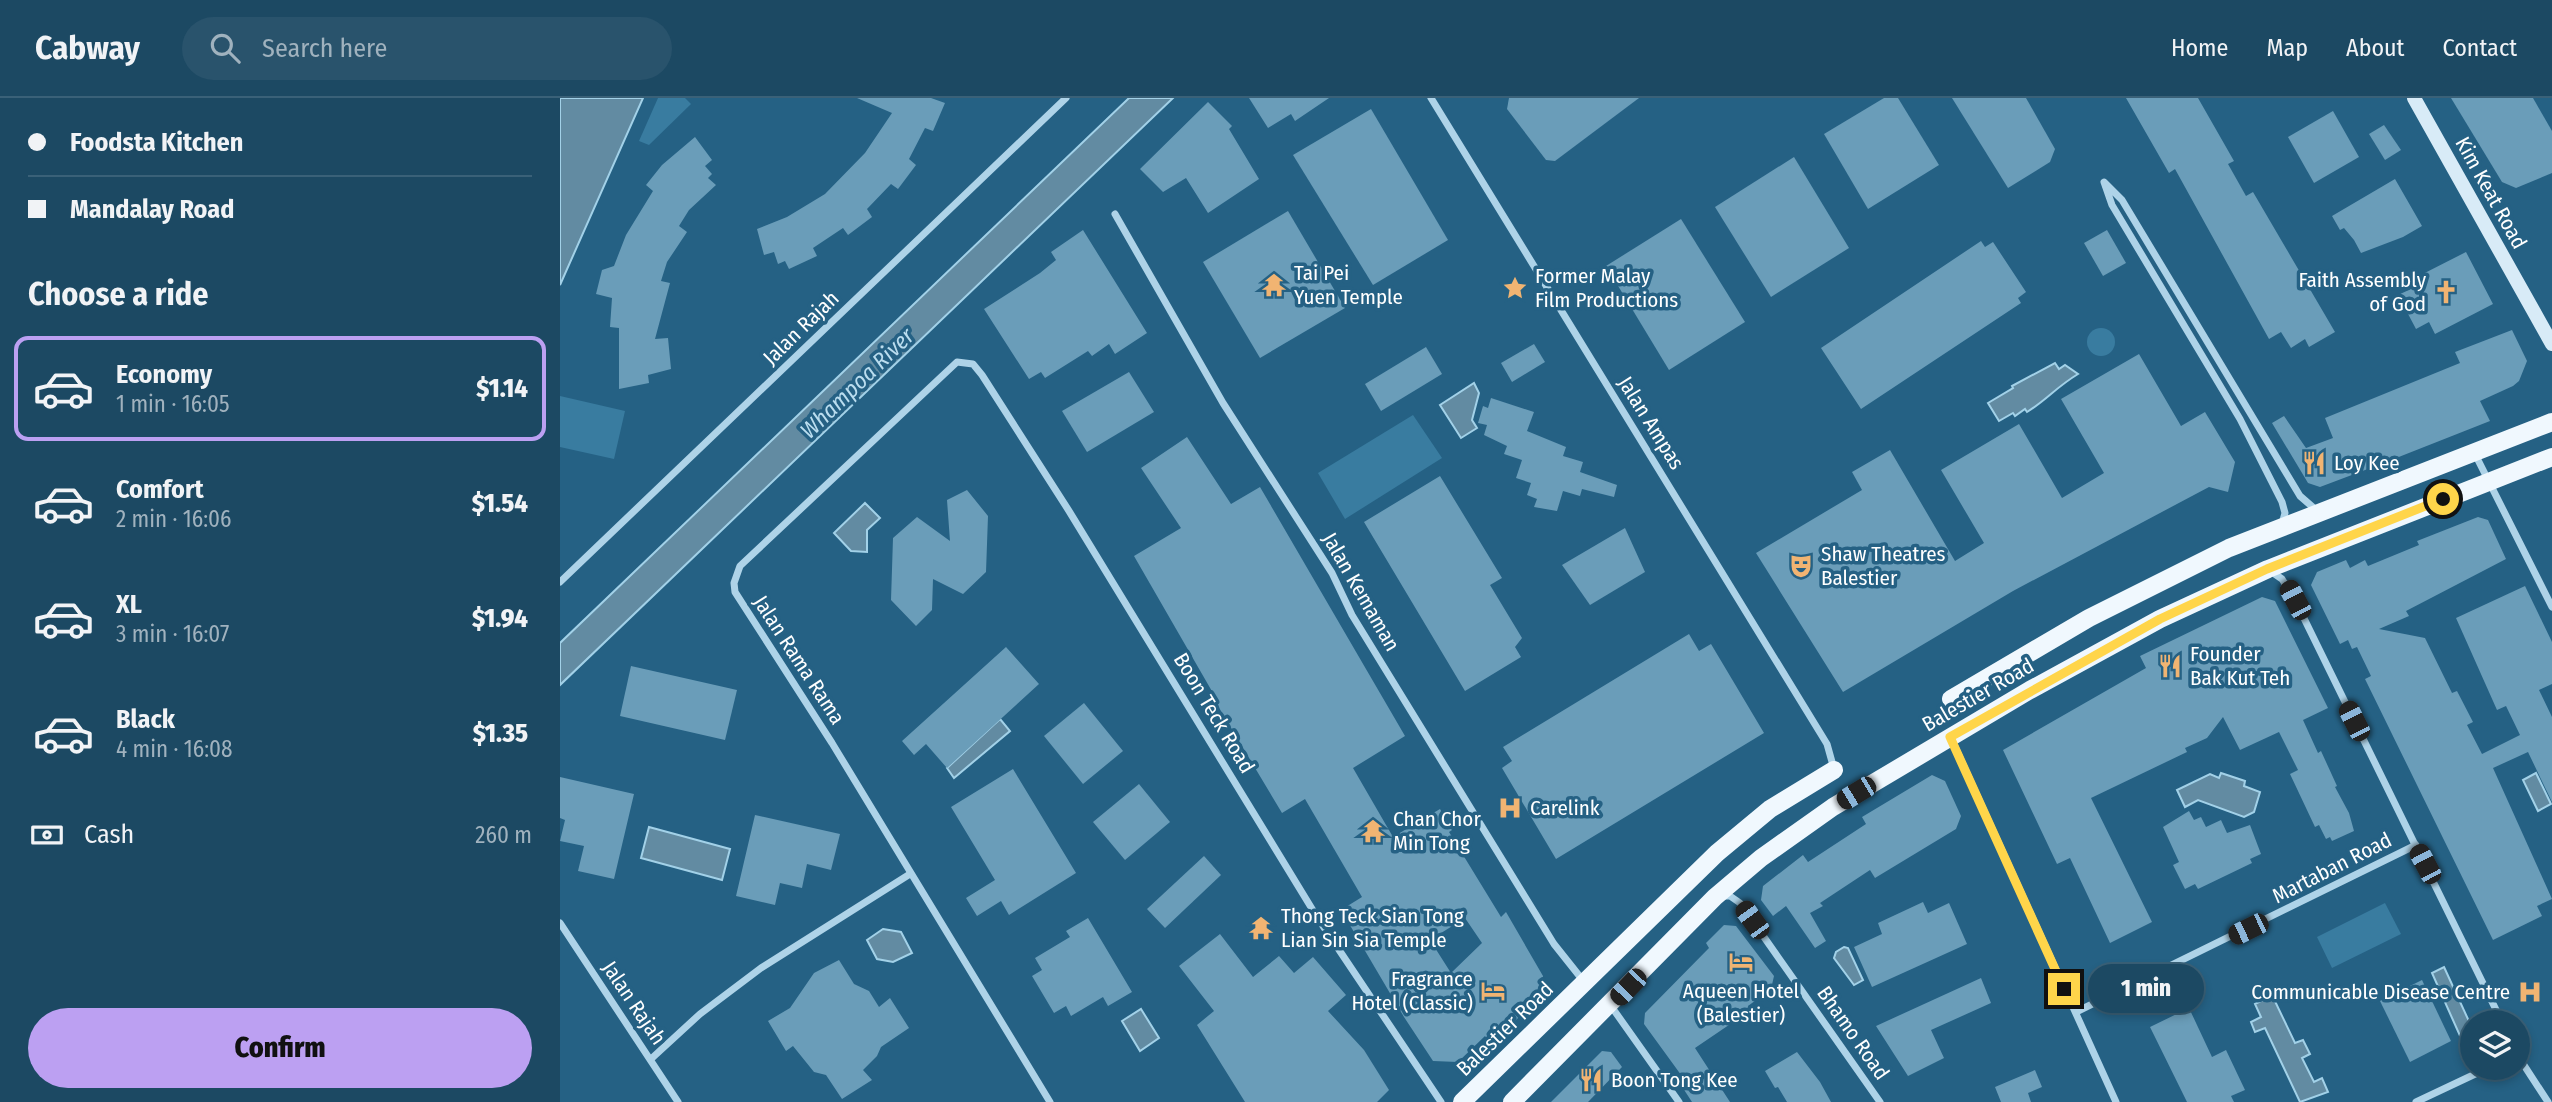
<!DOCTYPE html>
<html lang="en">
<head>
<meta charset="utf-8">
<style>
  body { margin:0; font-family:"Fira Sans Condensed",sans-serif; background:#29536c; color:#f1f3f6; height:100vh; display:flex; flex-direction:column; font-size:26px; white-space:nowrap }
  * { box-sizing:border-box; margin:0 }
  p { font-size:23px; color:#a0b2be }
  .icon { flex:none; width:38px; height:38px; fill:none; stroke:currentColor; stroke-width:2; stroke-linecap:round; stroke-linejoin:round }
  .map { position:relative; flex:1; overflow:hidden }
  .drawer { display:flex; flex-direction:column; background:#1c4963; width:560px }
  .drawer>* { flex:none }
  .guide { display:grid; align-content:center; height:154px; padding:0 28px; background:#1c4963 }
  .fabs { position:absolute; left:1900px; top:912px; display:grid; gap:14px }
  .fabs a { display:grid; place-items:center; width:70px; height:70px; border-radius:50%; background:#1c4963; box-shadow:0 4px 10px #0003,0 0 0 2px #3a6178; font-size:35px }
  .end { position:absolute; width:32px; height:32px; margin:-16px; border:9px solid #ffd54a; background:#111; box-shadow:0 0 0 4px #111 }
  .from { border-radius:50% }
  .bubble { position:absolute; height:49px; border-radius:24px; background:#1c4963; box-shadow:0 4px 10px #0003,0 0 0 2px #3a6178; font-size:23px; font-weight:800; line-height:49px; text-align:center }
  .car { position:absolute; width:21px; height:42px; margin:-21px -10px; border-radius:9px; box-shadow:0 0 5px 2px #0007; background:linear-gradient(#222 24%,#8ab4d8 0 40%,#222 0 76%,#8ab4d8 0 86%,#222 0) }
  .guide b { display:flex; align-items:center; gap:24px; height:66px; font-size:26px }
  .guide b+b { border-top:2px solid #3a6178 }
  .guide i { width:18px; height:18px; background:#f1f3f6 }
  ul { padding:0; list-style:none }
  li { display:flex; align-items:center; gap:21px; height:105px; margin:0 14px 10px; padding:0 14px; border:4px solid transparent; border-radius:14px }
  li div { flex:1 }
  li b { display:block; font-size:26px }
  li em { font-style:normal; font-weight:800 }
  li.active { border-color:#bca0f2 }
  li>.icon { width:63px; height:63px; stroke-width:1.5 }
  h2 { padding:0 28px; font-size:32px; line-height:84px }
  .pay { display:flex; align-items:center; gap:18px; height:77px; padding:0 28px; font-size:26px }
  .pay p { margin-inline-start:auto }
  .primary-button { display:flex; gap:14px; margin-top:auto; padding:14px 28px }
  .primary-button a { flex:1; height:80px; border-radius:42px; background:#bca0f2; color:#111; font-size:28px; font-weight:800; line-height:80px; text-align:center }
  header { display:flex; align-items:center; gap:42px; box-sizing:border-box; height:98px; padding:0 35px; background:#1c4963; border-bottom:2px solid #3a6178 }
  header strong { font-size:33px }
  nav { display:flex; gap:38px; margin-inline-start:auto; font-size:24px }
  .search { width:490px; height:63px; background:#29536c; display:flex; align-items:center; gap:18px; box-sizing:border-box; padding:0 24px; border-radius:38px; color:#a0b2be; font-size:26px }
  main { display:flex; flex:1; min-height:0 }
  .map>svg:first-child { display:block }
  .green { fill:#397ca0 }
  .water { fill:#628ba2; stroke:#a2d1e8; stroke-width:2 }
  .building { fill:#6a9db9; fill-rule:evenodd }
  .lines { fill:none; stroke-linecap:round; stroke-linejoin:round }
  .street { stroke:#aed3e8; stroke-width:7 }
  .secondary { stroke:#d8ebf7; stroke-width:14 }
  .primary { stroke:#f0f8fe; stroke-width:18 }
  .route { stroke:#ffd54a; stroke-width:9 }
  .labels { text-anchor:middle; stroke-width:7; stroke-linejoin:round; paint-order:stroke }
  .street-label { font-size:21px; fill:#fff; stroke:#256184 }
  .poi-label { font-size:21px; fill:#fff; stroke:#256184; text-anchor:start }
  .water-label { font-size:23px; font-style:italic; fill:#baddef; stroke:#256184 }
</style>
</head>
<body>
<header>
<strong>Cabway</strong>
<div class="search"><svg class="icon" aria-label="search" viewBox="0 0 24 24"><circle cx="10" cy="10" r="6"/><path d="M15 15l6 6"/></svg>Search here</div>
<nav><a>Home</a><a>Map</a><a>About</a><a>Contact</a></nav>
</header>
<main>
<section class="drawer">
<div class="guide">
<b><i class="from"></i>Foodsta Kitchen</b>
<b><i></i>Mandalay Road</b>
</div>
<h2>Choose a ride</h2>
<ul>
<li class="active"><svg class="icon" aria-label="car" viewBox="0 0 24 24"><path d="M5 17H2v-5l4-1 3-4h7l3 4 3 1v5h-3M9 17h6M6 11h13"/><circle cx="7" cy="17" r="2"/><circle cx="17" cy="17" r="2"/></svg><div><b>Economy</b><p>1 min · 16:05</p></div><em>$1.14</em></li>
<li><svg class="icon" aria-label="car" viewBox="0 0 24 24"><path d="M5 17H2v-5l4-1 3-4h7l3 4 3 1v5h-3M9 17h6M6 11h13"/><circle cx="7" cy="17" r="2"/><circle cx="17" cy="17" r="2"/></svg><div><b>Comfort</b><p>2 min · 16:06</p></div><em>$1.54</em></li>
<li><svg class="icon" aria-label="car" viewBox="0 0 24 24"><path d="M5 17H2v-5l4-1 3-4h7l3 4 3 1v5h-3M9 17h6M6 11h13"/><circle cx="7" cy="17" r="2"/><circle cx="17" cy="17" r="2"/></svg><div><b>XL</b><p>3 min · 16:07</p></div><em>$1.94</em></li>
<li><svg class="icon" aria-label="car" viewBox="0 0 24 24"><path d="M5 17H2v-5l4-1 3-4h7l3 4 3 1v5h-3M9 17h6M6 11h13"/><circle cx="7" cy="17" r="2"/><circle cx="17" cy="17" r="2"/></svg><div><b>Black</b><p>4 min · 16:08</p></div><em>$1.35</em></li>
</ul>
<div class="pay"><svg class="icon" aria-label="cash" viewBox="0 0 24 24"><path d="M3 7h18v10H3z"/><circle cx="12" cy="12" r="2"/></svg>Cash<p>260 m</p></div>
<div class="primary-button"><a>Confirm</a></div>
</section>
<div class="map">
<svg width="1992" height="1004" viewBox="0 0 1992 1004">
  <rect width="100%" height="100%" fill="#256184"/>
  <g class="green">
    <polygon points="98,0 125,0 131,6 89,47 79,43"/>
    <circle cx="1541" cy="244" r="14"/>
    <polygon points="0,298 65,313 54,361 0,349"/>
    <polygon points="853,317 882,360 785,421 758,375"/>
    <polygon points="1825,805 1841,836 1772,870 1757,839"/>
  </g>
  <g class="water">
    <polygon points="0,0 83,0 0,187"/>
    <polygon points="569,0 613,0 0,587 0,545"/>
    <path d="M1495,265L1499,271L1505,267L1518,276C1495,290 1488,301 1467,314L1465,311L1455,318L1453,315L1439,323L1428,305L1453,290L1452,288Z"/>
    <polygon points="914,285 919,295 912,322 917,330 901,340 880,307"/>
    <polygon points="305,405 320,420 307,432 307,454 291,453 274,435"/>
    <polygon points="440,621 450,633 394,680 387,670"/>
    <polygon points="1661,675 1685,683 1684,688 1700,694 1694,714 1684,719 1638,702 1625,709 1617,692 1650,676 1659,680"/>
    <polygon points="1976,675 1991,706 1978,713 1963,682"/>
    <polygon points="89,729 170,751 162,782 81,760"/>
    <polygon points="323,831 341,834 352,855 333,864 317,861 307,842"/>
    <polygon points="1284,849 1288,850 1303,882 1294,887 1274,860 1276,854"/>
    <polygon points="1884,869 1913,932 1913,946 1905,949 1872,875"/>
    <polygon points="1712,897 1735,945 1743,942 1750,956 1742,960 1754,984 1762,980 1768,994 1740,1004 1705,930 1695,934 1691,924 1701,919 1695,906"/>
    <polygon points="581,911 599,940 580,953 562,923"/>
  </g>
  <g class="building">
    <polygon points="297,0 371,0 385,5 373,33 365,30 349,61 356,67 338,91 331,86 307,111 312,119 288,137 283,130 253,150 257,158 229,171 225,163 218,166 214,154 204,157 197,131 227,119 265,96 305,55 332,15"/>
    <polygon points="689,0 769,0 735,23 731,16 708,30"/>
    <polygon points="949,0 1079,0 995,63 986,62 947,11"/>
    <polygon points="1324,0 1338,0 1379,67 1308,111 1264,36"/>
    <polygon points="1392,0 1466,0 1495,51 1490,64 1448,90"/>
    <polygon points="1566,0 1638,0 1674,63 1668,66 1686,98 1693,94 1775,234 1749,249 1745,241 1731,250 1721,234 1709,241 1615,71 1609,75"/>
    <polygon points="1891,0 1973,0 1992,33 1992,75 1956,90 1942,84"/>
    <polygon points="648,4 672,28 669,31 699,81 648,115 626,80 603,94 580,71"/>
    <polygon points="811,11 888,142 813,187 733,57"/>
    <polygon points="1773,13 1799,59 1754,85 1728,39"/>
    <polygon points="1824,27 1841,52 1825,62 1809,36"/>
    <polygon points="135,39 152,62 145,68 152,76 148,80 156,87 129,112 119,128 127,134 107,164 101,183 110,185 95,241 108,240 111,271 88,277 89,285 59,291 59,230 50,229 52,200 36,196 42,172 54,168 66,137 93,93 86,87 102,67"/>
    <polygon points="1234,59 1289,150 1211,199 1155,109"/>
    <polygon points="1835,81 1862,128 1843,139 1801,155 1794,142 1784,130 1780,132 1772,118"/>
    <polygon points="728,113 785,210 700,260 643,164"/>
    <polygon points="1121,121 1185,224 1109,272 1046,168"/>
    <polygon points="523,132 587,235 555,256 549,246 532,258 528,253 485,280 481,274 469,281 424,211 480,175 496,162 491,154"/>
    <polygon points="1547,132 1566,165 1543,178 1524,145"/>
    <polygon points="1421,143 1425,149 1433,144 1466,194 1458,200 1461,205 1301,311 1261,250"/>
    <polygon points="1906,154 1933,206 1875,236 1869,224 1856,231 1838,197 1851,191 1847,184"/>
    <polygon points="1952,232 1967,263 1959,283 1953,288 1920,303 1930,323 1821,366 1760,389 1748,385 1712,325 1724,318 1746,350 1773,340 1765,320 1900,265 1895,254"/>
    <polygon points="974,246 985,264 952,284 941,265"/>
    <polygon points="866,249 882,276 821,313 805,286"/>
    <polygon points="1579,256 1621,328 1645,314 1675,364 1668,394 1649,389 1453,493 1283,594 1196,455 1302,392 1292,374 1330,352 1395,463 1424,445 1381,372 1459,326 1502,400 1544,375 1501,301"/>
    <polygon points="569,274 594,314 527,354 502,313"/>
    <polygon points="931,300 974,314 967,333 1006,349 1003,358 1023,364 1020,374 1057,387 1054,399 1022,391 1020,398 1003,393 997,413 974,409 977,401 967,397 971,385 956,380 962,362 944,356 947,348 924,337 927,327 918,325 923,308 928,310"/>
    <path d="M627,339L671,406L700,389L845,638L793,670L833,739L880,711L892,732L889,734L941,819L946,814L983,878L982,888L962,907L966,913L940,936L938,933L928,942L925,938L898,964L873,963L844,919L781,812L802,799L745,701L722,715L655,603L657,602L574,458L621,430L581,370ZM905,820L922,845L891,875L870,842Z"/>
    <polygon points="880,378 942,480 930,487 962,540 955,549 961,559 905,593 804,424"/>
    <polygon points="407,392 428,418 426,474 403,496 373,481 372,512 356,528 331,502 333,440 357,419 390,443 387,402"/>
    <polygon points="1918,419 1928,422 1946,461 1846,513 1849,518 1819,531 1865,540 1892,595 1897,593 1913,624 1907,627 1922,656 1960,637 1946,608 1937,612 1896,520 1965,488 1992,544 1992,586 1979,592 1992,619 1992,704 1968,654 1933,670 1992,801 1977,808 1982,818 1933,842 1805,581 1811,578 1797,549 1792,551 1788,542 1780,546 1751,487 1757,474 1786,462 1790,470 1805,462 1808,468 1859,447 1857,443"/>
    <polygon points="1065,430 1085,474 1030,507 1002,467"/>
    <polygon points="1702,499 1715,503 1768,610 1743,622 1758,655 1761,653 1777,688 1775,689 1789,715 1794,733 1772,743 1770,739 1766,741 1759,727 1755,729 1730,676 1738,672 1719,634 1680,652 1663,619 1647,640 1625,650 1627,654 1531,700 1592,824 1550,845 1510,760 1497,766 1443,652 1586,570 1580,558"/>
    <polygon points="1129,536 1139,553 1151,546 1204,635 996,761 942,670 952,663 943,649"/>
    <polygon points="446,549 479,586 387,670 366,646 354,657 342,643"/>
    <polygon points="71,568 177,592 165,642 60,618"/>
    <polygon points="524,605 563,653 523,686 484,638"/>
    <polygon points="453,671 516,775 449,817 441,803 417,818 406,800 435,782 391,709"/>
    <polygon points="1372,677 1385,683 1401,718 1396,731 1315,780 1310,772 1260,805 1263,808 1250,815 1266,843 1255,850 1226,808 1213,818 1201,802 1203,788 1243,757 1248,764 1306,726 1302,719"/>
    <polygon points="0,679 74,696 54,781 18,773 24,748 0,743 5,722 0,720"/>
    <polygon points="579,686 610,724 565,762 533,724"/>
    <polygon points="1629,713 1634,722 1641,719 1646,729 1661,722 1667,735 1690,727 1701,756 1690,761 1692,765 1638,791 1635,786 1625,791 1613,767 1619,764 1603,729"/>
    <polygon points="195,717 280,736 271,772 247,766 242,790 220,785 215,807 176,798"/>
    <polygon points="644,758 661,777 605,830 587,811"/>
    <polygon points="1363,804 1368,815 1389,805 1407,846 1312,889 1294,849 1322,836 1318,825"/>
    <polygon points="528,820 572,894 548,908 543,899 511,918 506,908 494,915 472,878 482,872 475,860 510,839 506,833"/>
    <polygon points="1164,827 1176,828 1214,878 1211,891 1188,908 1191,912 1135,950 1170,1004 1132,1004 1119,984 1124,981 1084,926 1085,915 1149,850 1146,845"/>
    <polygon points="660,836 693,879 719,858 734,875 753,859 786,897 768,913 804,952 829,992 817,1004 685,1004 637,927 654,913 619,868"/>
    <polygon points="279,862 294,886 309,893 319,909 330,900 349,930 321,949 317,958 303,972 312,982 282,1001 266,977 254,974 233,948 226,953 208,923 230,910 254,875"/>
    <polygon points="1421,880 1431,905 1371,932 1384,960 1348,978 1316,928"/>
    <polygon points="1862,882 1891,943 1850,964 1820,903"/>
    <polygon points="1629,910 1652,959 1666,952 1685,992 1671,998 1674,1004 1627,1004 1590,929"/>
    <polygon points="1042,953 1051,954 1062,969 1028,1004 991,1004"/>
    <polygon points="1237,954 1260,984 1271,1004 1227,1004 1218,989 1215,990 1205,973"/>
    <polygon points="1475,972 1482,989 1468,995 1471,1004 1441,1004 1435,989"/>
  </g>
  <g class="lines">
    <g class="street">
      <polyline points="871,0 1267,646 1274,671"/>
      <polyline points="555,116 663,305 772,475 792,517 994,846 1025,885"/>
      <polyline points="1915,356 1992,509"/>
      <polyline points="1722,426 1725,415 1722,404 1680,321 1552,107 1544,84 1562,102 1740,398 1756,412"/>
      <polyline points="1709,472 1722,481 1735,502 1942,924"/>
      <polyline points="0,484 506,0"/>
      <polyline points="1391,640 1556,1004"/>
      <polyline points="1159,798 1170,798 1180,805 1320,1004"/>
      <polyline points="0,825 118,1004"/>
      <polyline points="1051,908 1119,1004"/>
      <polyline points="1516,914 1856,747"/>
      <polyline points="1958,958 1988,1004"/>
      <polyline points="91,961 140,916 201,870 350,776"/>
      <polyline points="490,1004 272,645 175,494 174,485 180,468 397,264 413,266 422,277 509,413 757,819 881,1004"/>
      <polyline points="1856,1004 1928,970"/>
    </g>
    <polyline class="secondary" points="1854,0 1992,246"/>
    <g class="primary">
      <polyline points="1391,601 1529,520 1669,450 1992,324"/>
      <polyline points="902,1004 1157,755 1210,711 1274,672"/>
      <polyline points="952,1004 1155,799 1201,760 1273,709 1470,592 1600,521 1708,471 1992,359"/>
    </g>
  </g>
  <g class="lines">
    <polyline class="route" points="1504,891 1390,639 1600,521 1707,471 1883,401"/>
  </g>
  <defs>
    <g id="temple-bare" transform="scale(1.89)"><path d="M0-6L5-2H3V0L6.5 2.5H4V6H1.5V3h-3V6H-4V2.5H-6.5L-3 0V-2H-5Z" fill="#f1b472" stroke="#256184" stroke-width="2.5" paint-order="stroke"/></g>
    <g id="sight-bare" transform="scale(1.89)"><path d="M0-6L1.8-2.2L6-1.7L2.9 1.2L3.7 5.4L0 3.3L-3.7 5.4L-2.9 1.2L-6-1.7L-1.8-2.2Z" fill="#f1b472" stroke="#256184" stroke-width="2.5" paint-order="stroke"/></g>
    <g id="church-bare" transform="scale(1.89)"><path d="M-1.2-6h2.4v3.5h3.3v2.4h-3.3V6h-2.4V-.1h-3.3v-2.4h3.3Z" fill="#f1b472" stroke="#256184" stroke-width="2.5" paint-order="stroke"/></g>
    <g id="restaurant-bare" transform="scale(1.89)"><path d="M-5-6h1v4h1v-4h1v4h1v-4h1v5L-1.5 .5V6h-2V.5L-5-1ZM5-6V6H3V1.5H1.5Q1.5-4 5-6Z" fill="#f1b472" stroke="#256184" stroke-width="2.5" paint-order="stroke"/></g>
    <g id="theatre-bare" transform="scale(1.89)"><path d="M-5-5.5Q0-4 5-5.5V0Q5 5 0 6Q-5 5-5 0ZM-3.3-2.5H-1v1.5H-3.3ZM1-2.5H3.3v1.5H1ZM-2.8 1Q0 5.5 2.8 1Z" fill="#f1b472" stroke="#256184" stroke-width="2.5" paint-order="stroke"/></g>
    <g id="hospital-bare" transform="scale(1.89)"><path d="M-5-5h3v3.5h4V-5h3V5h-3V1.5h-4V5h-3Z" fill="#f1b472" stroke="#256184" stroke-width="2.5" paint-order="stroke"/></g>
    <g id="hotel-bare" transform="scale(1.89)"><path d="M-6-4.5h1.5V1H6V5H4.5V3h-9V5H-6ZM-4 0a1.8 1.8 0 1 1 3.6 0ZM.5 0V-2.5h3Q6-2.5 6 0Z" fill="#f1b472" stroke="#256184" stroke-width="2.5" paint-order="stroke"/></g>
  </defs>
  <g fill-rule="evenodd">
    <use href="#temple-bare" x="714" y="187"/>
    <use href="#sight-bare" x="955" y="190"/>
    <use href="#church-bare" x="1886" y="194"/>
    <use href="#restaurant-bare" x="1754" y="365"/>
    <use href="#theatre-bare" x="1241" y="468"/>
    <use href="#restaurant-bare" x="1610" y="568"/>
    <use href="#hospital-bare" x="950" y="710"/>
    <use href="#temple-bare" x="813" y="733"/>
    <use href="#temple-bare" x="701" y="830"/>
    <use href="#hotel-bare" x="1181" y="864"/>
    <use href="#hotel-bare" x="933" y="893"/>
    <use href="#hospital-bare" x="1970" y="894"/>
    <use href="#restaurant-bare" x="1031" y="982"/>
  </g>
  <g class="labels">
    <g class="street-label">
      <text transform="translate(1931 95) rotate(61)" y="7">Kim Keat Road</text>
      <text transform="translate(241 230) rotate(-44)" y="7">Jalan Rajah</text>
      <text transform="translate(1091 325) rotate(58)" y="7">Jalan Ampas</text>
      <text transform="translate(801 494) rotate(60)" y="7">Jalan Kemaman</text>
      <text transform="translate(239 562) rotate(57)" y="7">Jalan Rama Rama</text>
      <text transform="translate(1418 597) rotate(-30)" y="7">Balestier Road</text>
      <text transform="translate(654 615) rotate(59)" y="7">Boon Teck Road</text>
      <text transform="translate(1772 770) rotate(-27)" y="7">Martaban Road</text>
      <text transform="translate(74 905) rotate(56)" y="7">Jalan Rajah</text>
      <text transform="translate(945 931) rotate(-44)" y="7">Balestier Road</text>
      <text transform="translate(1293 935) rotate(55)" y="7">Bhamo Road</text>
    </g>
    <g class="poi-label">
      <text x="734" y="182">Tai Pei<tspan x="734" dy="24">Yuen Temple</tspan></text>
      <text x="975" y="185">Former Malay<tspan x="975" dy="24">Film Productions</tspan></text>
      <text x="1866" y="189" text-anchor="end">Faith Assembly<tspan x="1866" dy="24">of God</tspan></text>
      <text x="1774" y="372">Loy Kee</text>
      <text x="1261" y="463">Shaw Theatres<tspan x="1261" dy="24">Balestier</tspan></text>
      <text x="1630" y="563">Founder<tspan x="1630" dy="24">Bak Kut Teh</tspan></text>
      <text x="970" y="717">Carelink</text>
      <text x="833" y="728">Chan Chor<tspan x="833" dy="24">Min Tong</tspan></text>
      <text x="721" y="825">Thong Teck Sian Tong<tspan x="721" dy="24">Lian Sin Sia Temple</tspan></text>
      <text x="913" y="888" text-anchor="end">Fragrance<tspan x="913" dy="24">Hotel (Classic)</tspan></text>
      <text x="1181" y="900" text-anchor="middle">Aqueen Hotel<tspan x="1181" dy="24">(Balestier)</tspan></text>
      <text x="1950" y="901" text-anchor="end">Communicable Disease Centre</text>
      <text x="1051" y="989">Boon Tong Kee</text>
    </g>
    <g class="water-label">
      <text transform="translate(297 285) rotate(-44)" y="8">Whampoa River</text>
    </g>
  </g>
</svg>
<div class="fabs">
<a><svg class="icon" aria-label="layers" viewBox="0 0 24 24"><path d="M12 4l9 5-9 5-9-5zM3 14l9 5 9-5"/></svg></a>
</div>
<i class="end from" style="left:1883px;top:401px"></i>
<i class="end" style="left:1504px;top:891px"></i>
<div class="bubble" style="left:1528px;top:866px;width:116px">1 min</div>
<i class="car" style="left:1735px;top:502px;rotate:332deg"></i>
<i class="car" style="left:1794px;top:623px;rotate:333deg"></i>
<i class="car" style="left:1296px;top:695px;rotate:239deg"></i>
<i class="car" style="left:1865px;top:766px;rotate:332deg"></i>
<i class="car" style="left:1192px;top:822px;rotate:324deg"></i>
<i class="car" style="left:1688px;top:831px;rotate:244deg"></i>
<i class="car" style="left:1068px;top:889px;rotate:224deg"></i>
</div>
</main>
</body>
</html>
